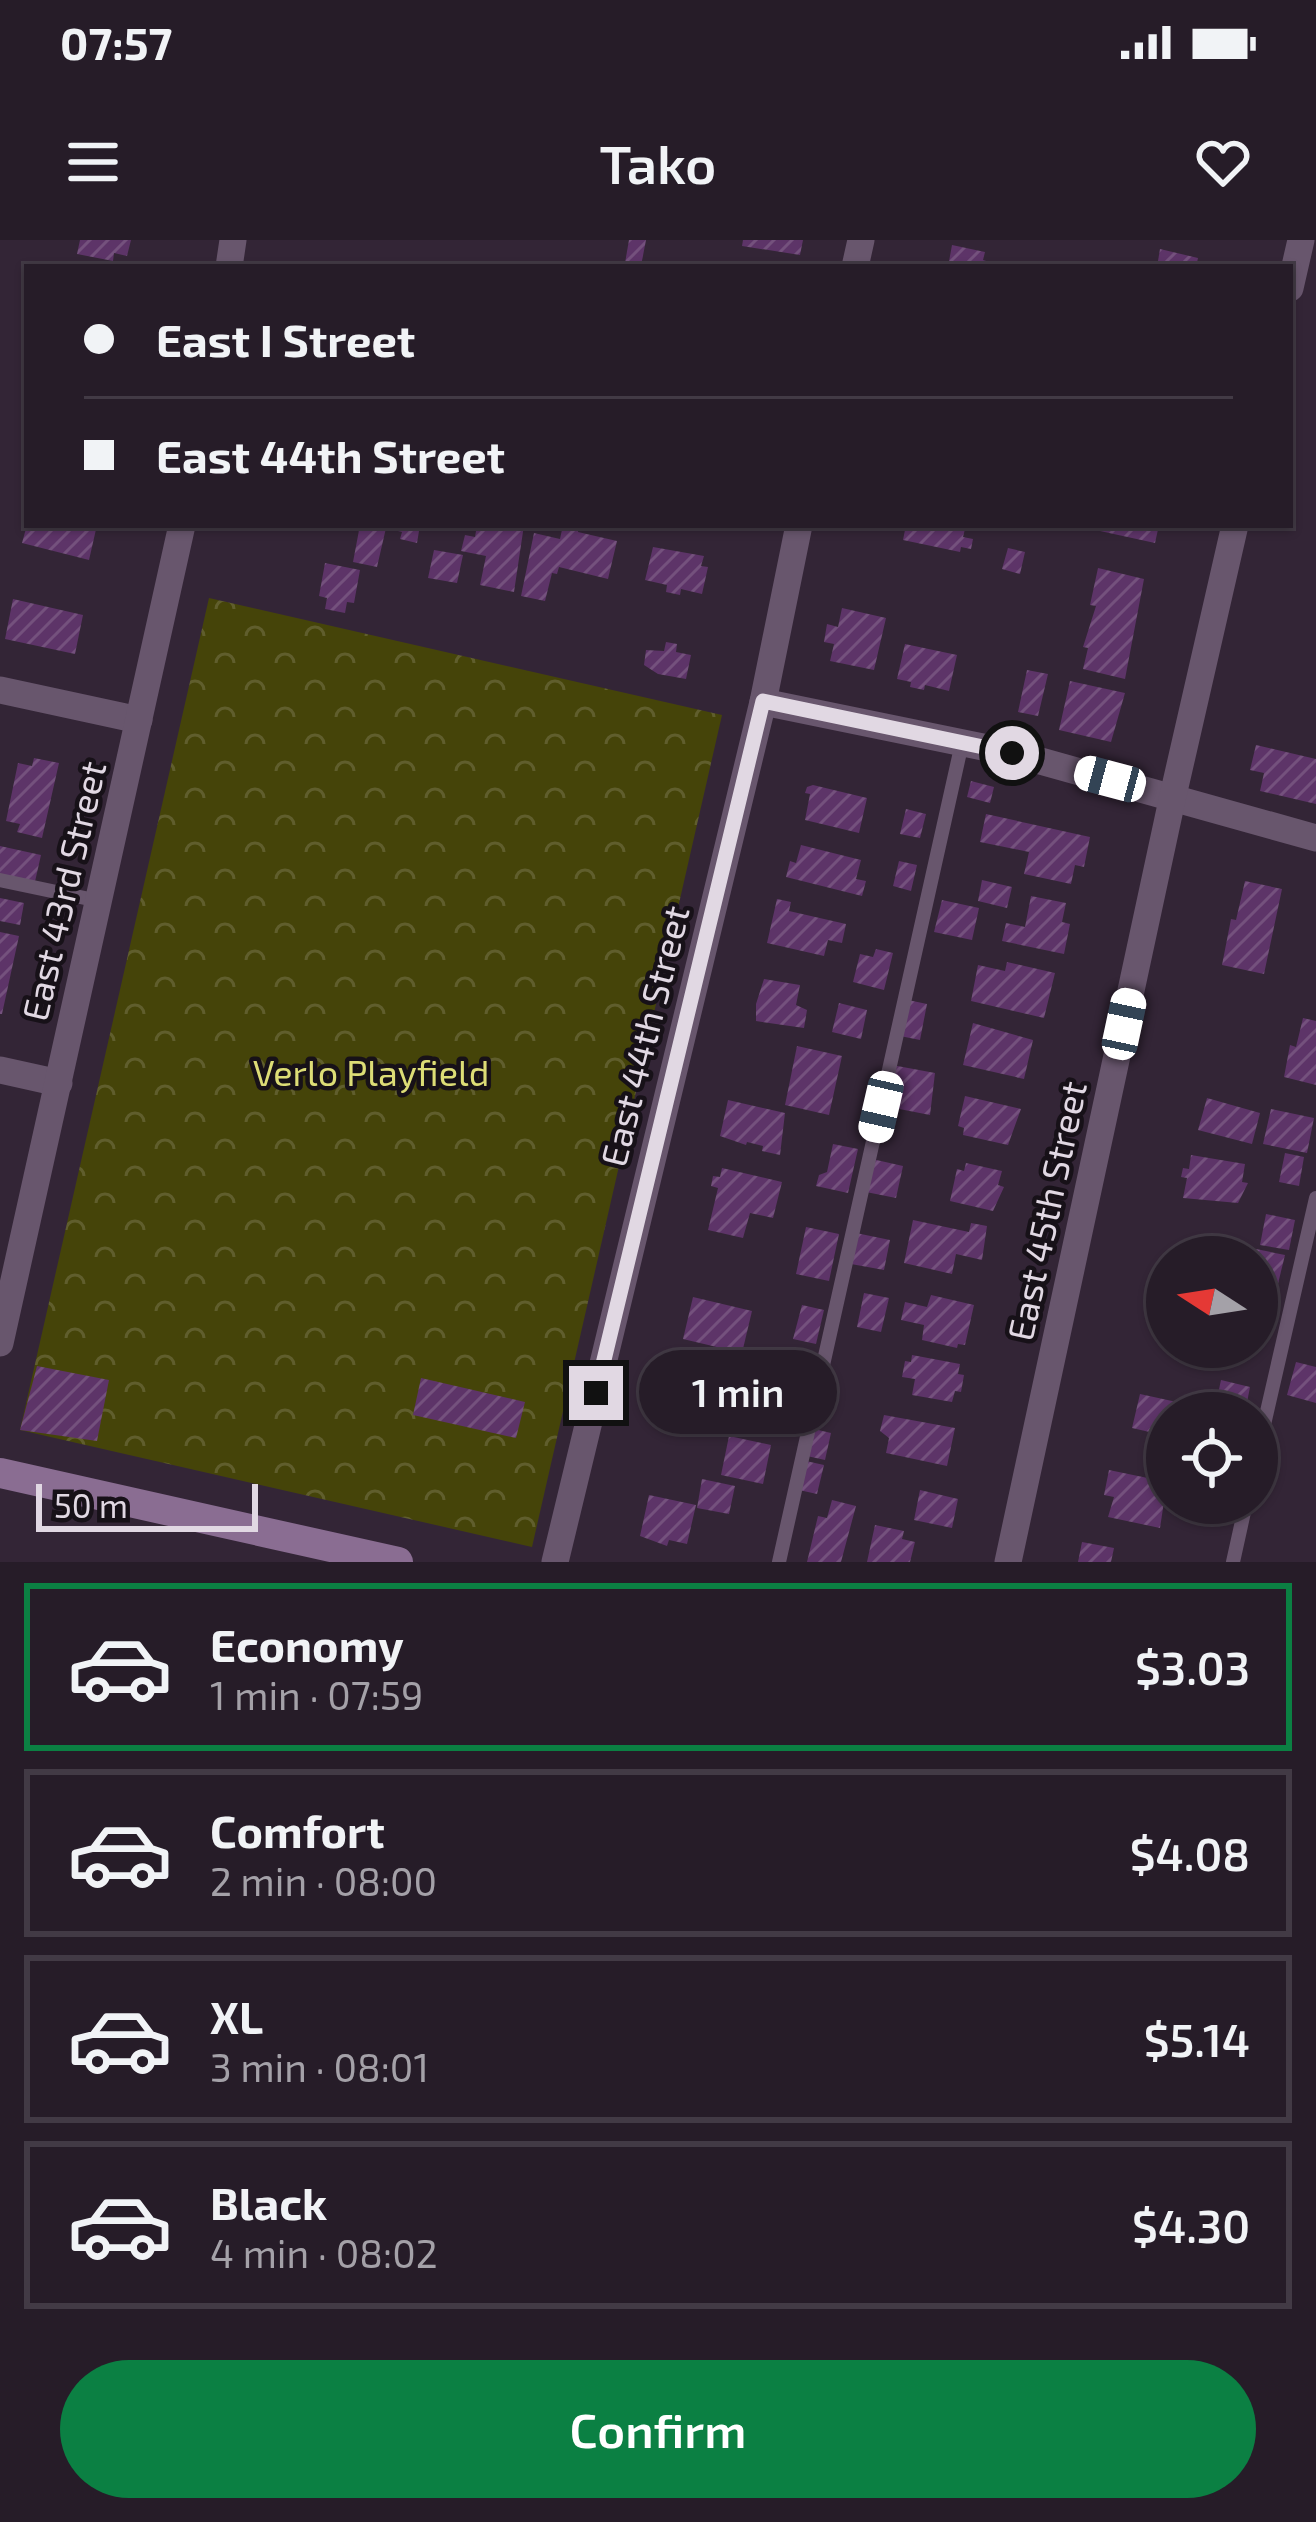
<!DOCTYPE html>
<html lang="en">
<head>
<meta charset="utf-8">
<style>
  body { margin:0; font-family:"Exo 2",sans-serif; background:#2e2530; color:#f1f3f6; height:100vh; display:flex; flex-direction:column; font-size:45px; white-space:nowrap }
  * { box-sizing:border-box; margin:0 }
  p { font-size:39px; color:#a4a1a8 }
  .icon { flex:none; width:66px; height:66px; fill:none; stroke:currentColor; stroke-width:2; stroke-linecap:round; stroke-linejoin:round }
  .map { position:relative; height:1322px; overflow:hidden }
  .sheet { display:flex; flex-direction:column; background:#261c28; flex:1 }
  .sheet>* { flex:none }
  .hud { position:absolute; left:24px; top:24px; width:1269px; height:264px; border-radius:0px; box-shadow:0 3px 9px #0004,0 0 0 3px #423a45; display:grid; align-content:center; height:264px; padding:0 60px; background:#261c28 }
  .needle { width:78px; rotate:282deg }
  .fabs { position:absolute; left:1146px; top:996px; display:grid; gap:24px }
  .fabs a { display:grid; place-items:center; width:132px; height:132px; border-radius:50%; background:#261c28; box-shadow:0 3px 9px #0004,0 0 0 3px #423a45; font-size:60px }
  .scale { position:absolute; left:36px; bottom:30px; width:222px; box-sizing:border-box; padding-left:12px; border:6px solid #e1d8e3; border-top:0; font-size:33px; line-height:42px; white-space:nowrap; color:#e1d8e3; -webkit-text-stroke:9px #171118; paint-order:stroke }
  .end { position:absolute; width:54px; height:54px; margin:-27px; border:15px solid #e1d8e3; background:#111; box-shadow:0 0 0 6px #111 }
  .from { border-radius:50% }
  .bubble { position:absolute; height:84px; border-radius:42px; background:#261c28; box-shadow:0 3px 9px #0004,0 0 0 3px #423a45; font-size:39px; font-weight:600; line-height:84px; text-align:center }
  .car { position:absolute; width:36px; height:72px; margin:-36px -18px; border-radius:15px; box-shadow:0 0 9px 3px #0007; background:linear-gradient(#fff 24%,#345 0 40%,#fff 0 76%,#345 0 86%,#fff 0) }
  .hud b { display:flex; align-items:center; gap:42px; height:114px; font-size:45px }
  .hud b+b { border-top:3px solid #423a45 }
  .hud i { width:30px; height:30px; background:#f1f3f6 }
  ul { padding:21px 0 0; list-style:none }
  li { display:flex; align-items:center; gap:36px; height:168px; margin:0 24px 18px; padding:0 36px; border:6px solid #423a45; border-radius:0px }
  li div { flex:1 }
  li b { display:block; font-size:45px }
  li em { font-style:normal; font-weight:600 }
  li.on { border-color:#0b8043 }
  li>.icon { width:108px; height:108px; stroke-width:1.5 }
  .action { display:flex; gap:24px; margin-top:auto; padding:24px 60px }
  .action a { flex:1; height:138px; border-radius:72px; background:#0b8043; color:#fff; font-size:48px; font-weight:600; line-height:138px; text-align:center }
  .status { display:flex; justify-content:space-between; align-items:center; height:84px; padding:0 60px; background:#261c28; direction:ltr }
  .status svg { height:33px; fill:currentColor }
  header { display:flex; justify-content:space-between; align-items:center; height:156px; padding:0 60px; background:#261c28; font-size:54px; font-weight:600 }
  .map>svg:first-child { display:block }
  .forest { fill:url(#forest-crowns) }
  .building { fill:url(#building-hatch) }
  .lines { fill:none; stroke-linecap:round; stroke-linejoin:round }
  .service { stroke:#68566d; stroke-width:14 }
  .minor { stroke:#68566d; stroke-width:27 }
  .secondary { stroke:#8a6d92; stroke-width:30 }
  .route { stroke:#e1d8e3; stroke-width:15 }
  .labels { text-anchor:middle; stroke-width:9; stroke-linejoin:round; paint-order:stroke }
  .street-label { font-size:36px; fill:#e1d8e3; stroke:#171118 }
  .park-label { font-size:36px; fill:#dddd76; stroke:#171118 }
</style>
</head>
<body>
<div class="status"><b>07:57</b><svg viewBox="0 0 49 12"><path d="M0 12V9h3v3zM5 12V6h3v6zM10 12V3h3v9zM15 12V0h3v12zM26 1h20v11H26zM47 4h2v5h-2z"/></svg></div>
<header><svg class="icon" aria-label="menu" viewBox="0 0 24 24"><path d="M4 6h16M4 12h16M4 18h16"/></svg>Tako<svg class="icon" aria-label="heart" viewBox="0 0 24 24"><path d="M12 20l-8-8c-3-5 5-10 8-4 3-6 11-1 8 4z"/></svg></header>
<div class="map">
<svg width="1316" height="1322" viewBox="0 0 1316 1322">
  <defs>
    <pattern id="forest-crowns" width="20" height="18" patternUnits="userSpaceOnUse" patternTransform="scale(3)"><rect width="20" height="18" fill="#454409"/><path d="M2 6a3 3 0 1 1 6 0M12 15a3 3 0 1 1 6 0" fill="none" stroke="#605e2d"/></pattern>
    <pattern id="building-hatch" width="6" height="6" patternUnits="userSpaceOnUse" patternTransform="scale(3)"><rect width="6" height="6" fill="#5d3468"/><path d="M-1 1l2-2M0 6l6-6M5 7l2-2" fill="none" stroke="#74517d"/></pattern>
  </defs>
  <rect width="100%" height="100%" fill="#332536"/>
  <polygon class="forest" points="209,358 722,475 532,1307 20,1190"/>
  <g class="building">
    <polygon points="80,0 131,0 127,16 114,13 113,21 77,14"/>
    <polygon points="629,0 646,0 641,26 625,23"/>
    <polygon points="743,0 803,0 800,15 742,6"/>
    <polygon points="952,5 985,12 983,20 1004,27 948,27"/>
    <polygon points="1160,9 1198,18 1196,27 1157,27"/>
    <polygon points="27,285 97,285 89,320 22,303"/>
    <polygon points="360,285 420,285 417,303 400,299 402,292 386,288 377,327 353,322"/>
    <polygon points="477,285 524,285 514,352 480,345 486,316 461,311 465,295 475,297"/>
    <polygon points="563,285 579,285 578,292 617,301 608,339 559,327 557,334 552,333 545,361 521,356 534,293 560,299"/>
    <polygon points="906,285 966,285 963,297 973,299 971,309 961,307 960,312 903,300"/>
    <polygon points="1102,285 1159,285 1155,303 1100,291"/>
    <polygon points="653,307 704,316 701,326 708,327 702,354 681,349 680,355 666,352 667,345 645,340"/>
    <polygon points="1008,308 1025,312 1020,334 1002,329"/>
    <polygon points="434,310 463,315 457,343 428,338"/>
    <polygon points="325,323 360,330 354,363 347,362 345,373 325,369 327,358 319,356"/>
    <polygon points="1098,328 1144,339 1125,439 1083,429 1088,408 1083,407 1096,366 1090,365"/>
    <polygon points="13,359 83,375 75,414 5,399"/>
    <polygon points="842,368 886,378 874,430 830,421 834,404 824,402 827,384 838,387"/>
    <polygon points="666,402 677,404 676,412 691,415 686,439 658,434 644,425 646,410 664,411"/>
    <polygon points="905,404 957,415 949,451 925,445 924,450 910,447 911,442 897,439"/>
    <polygon points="1027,430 1048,434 1038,476 1018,472"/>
    <polygon points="1070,441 1125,453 1111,502 1059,490"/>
    <polygon points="1256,505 1316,519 1316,564 1260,551 1264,533 1250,530"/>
    <polygon points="34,518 59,523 42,598 17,592 20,584 6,581 18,523 32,526"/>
    <polygon points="971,541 994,547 990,563 967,557"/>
    <polygon points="813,545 867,558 859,593 805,580 810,554 805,553 807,547"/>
    <polygon points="906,569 926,574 920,598 900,594"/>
    <polygon points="986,574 1090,597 1084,627 1075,625 1071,644 1024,634 1029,612 980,602"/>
    <polygon points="801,605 861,620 856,639 866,641 862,656 786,637 790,621 796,623"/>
    <polygon points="0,606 41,615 34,646 0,638"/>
    <polygon points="899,621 917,625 911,651 893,646"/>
    <polygon points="982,640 1012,647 1007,668 978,661"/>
    <polygon points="1245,641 1282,649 1264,734 1222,725 1231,679 1236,680"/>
    <polygon points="1031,656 1066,663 1062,682 1070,684 1064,714 1002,701 1006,683 1025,687"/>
    <polygon points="0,658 24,663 20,685 0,681"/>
    <polygon points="777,659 791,662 789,671 846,684 842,703 828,700 824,716 767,703"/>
    <polygon points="942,660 979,668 972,700 934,692"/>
    <polygon points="0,692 19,696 2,774 0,774"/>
    <polygon points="876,709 893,713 884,750 853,742 860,714 873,717"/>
    <polygon points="1007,722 1055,733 1044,778 971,761 978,725 1005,731"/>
    <polygon points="764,739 800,745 796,765 807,770 804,788 756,781 756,764"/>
    <polygon points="908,760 927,764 920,800 900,796"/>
    <polygon points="839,763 867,770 861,799 832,792"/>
    <polygon points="1303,778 1316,781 1316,845 1284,837 1290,805 1296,807"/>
    <polygon points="973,783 1033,800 1024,839 963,825"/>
    <polygon points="797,806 842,816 829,875 785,865"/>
    <polygon points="892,825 935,833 930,875 884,866"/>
    <polygon points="965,856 1021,869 1008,905 963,895 964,888 958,886"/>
    <polygon points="1207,858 1260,873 1252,904 1198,890"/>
    <polygon points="728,860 785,873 780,915 762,911 763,906 747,902 746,905 720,896"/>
    <polygon points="1271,869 1314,878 1307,913 1263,904"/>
    <polygon points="833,904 858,909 848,953 816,946 819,935 827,932"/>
    <polygon points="1285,913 1304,917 1299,946 1279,942"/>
    <polygon points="1191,915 1245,924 1242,942 1248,943 1238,963 1183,958 1187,938 1181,937 1183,928 1189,929"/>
    <polygon points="872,919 903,926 896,958 866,952"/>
    <polygon points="966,923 1002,931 998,945 1004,947 993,971 950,961 957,929 964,931"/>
    <polygon points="722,928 782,942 773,978 750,973 743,998 708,990 718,948 711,946 713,936 720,937"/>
    <polygon points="1266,974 1295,980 1289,1010 1260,1005"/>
    <polygon points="913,980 969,992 971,983 987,986 982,1020 956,1014 952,1034 904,1023"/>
    <polygon points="806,987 839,994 829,1041 796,1034"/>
    <polygon points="856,993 890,1000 884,1030 851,1024"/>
    <polygon points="1256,1009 1285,1015 1274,1060 1257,1056"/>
    <polygon points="1165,1032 1167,1033 1167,1088 1147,1083 1151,1048 1161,1050"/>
    <polygon points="864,1053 889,1058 881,1092 857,1087"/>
    <polygon points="931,1055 974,1065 965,1105 958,1104 957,1108 922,1100 924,1085 901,1080 905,1062 927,1067"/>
    <polygon points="693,1057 752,1071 742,1113 683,1099"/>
    <polygon points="802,1065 824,1070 816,1104 793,1099"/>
    <polygon points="912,1115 960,1124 958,1134 964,1135 961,1152 955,1151 952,1162 912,1155 915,1139 902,1137 905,1121 911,1122"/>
    <polygon points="1296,1122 1316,1127 1316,1163 1287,1155"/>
    <polygon points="37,1126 109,1140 97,1201 20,1190"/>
    <polygon points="421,1138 525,1162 516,1198 413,1175"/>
    <polygon points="1221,1140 1250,1147 1245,1173 1215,1168"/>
    <polygon points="672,1147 740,1160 733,1195 665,1185"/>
    <polygon points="1140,1154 1195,1166 1194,1173 1167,1173 1167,1196 1132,1188"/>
    <polygon points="884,1175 955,1188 947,1226 886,1213 889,1198 880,1191"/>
    <polygon points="814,1189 831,1193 825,1220 807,1216"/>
    <polygon points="729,1196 771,1205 763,1244 721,1235"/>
    <polygon points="806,1221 824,1225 817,1254 799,1250"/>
    <polygon points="1109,1230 1167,1242 1160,1288 1108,1277 1114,1257 1104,1255"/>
    <polygon points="702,1239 735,1246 729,1274 697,1268"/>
    <polygon points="920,1250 958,1259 952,1288 914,1280"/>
    <polygon points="649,1255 696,1265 687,1304 669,1300 667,1306 640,1296"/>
    <polygon points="832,1260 856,1266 841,1322 807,1322 818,1276 827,1278"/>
    <polygon points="875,1285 904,1291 902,1299 915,1302 910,1322 867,1322"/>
    <polygon points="1082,1302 1114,1308 1111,1322 1078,1322"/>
  </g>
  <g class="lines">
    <g class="service">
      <polyline points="0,640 99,661"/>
      <polyline points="1257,1215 1316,958"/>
      <polyline points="779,1322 962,503"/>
      <polyline points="1233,1322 1246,1263"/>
    </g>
    <g class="minor">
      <polyline points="229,27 233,0"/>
      <polyline points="855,27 861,0"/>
      <polyline points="1290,48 1301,0"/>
      <polyline points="0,450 139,480"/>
      <polyline points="763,462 1012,513 1316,598"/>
      <polyline points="0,830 59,843"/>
      <polyline points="0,1103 182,285"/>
      <polyline points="555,1322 763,462 799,285"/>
      <polyline points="1008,1322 1172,560 1235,285"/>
    </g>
    <polyline class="secondary" points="0,1233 398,1322"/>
  </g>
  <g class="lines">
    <polyline class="route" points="596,1153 763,461 1012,513"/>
  </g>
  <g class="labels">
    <g class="street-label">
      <text transform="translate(64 651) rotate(-77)" y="13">East 43rd Street</text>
      <text transform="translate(645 796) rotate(-76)" y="13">East 44th Street</text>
      <text transform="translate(1047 971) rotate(-78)" y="13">East 45th Street</text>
    </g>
    <g class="park-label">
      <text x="371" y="846">Verlo Playfield</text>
    </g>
  </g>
</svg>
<div class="fabs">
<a><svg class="needle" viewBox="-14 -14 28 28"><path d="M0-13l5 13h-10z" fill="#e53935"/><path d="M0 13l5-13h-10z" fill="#a4a1a8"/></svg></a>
<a><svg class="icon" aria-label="locate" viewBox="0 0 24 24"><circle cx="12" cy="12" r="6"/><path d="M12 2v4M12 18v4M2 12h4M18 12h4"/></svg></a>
</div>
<div class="scale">50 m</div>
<i class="end from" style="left:1012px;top:513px"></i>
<i class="end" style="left:596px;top:1153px"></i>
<div class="bubble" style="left:639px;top:1110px;width:198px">1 min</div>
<i class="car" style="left:1110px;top:539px;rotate:285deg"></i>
<i class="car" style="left:1124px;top:784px;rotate:12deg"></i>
<i class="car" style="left:881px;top:867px;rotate:193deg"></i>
<div class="hud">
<b><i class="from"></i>East I Street</b>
<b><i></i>East 44th Street</b>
</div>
</div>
<section class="sheet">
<ul>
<li class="on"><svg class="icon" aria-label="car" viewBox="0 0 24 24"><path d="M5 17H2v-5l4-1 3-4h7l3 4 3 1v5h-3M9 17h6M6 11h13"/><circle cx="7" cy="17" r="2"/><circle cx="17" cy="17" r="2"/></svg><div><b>Economy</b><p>1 min · 07:59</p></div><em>$3.03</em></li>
<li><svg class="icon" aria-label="car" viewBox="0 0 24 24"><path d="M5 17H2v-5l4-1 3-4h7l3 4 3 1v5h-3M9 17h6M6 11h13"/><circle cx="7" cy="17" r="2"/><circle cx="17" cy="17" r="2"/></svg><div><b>Comfort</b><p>2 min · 08:00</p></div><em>$4.08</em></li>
<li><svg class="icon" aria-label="car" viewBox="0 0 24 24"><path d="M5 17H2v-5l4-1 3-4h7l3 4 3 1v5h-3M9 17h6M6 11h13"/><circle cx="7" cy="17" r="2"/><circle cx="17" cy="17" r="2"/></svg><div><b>XL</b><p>3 min · 08:01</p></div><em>$5.14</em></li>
<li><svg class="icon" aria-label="car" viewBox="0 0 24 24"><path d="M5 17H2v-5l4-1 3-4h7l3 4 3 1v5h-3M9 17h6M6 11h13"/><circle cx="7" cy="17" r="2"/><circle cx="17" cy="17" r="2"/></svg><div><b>Black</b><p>4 min · 08:02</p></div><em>$4.30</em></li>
</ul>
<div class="action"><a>Confirm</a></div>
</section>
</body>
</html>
